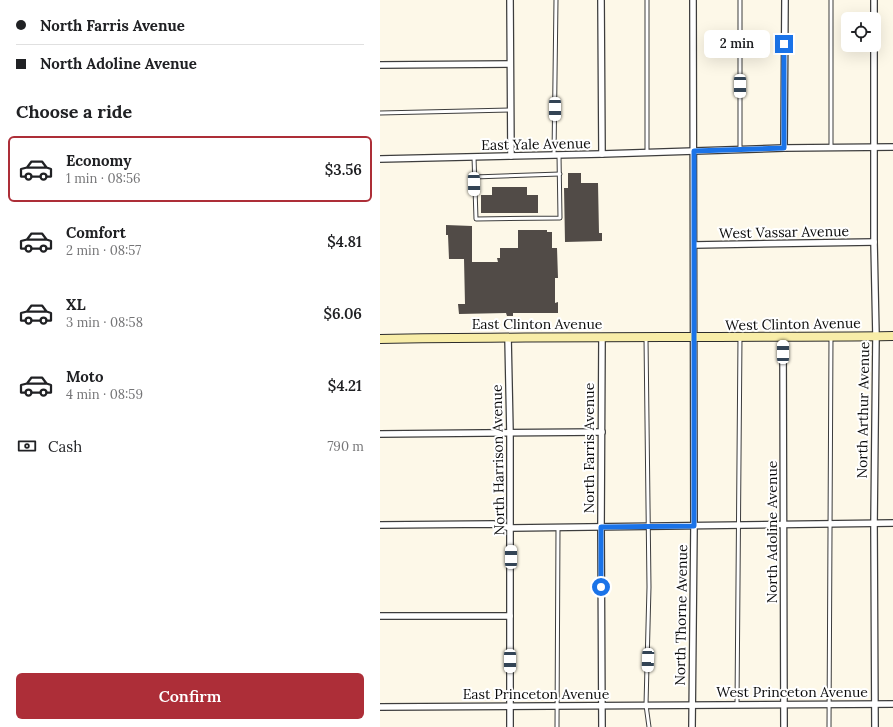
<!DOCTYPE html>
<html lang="en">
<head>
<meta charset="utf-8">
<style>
  body { margin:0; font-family:Lora,serif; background:#f2f2f2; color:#202124; height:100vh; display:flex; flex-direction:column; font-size:15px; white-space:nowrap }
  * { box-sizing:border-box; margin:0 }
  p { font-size:13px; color:#757577 }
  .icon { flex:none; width:22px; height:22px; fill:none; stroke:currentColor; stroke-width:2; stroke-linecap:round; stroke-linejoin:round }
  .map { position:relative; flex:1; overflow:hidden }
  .details { display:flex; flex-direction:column; background:#fff; width:380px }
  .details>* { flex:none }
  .banner { display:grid; align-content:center; height:88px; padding:0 16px; background:#fff }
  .controls { position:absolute; left:461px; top:12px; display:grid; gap:8px }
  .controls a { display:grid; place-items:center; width:40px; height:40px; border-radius:6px; background:#fff; box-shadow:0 4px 16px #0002; font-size:20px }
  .end { position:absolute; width:18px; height:18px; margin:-9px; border:5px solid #1a73e8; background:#fff; box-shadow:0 0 0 2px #fff }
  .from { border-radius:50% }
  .bubble { position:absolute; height:28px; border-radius:6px; background:#fff; box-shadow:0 4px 16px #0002; font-size:13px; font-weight:600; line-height:28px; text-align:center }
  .car { position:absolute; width:12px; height:24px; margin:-12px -6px; border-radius:5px; box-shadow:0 0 3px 1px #0007; background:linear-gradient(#fff 24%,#345 0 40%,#fff 0 76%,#345 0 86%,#fff 0) }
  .banner b { display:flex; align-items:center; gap:14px; height:38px; font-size:15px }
  .banner b+b { border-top:1px solid #e0e0e0 }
  .banner i { width:10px; height:10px; background:#202124 }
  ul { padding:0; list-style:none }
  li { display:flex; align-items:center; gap:12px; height:66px; margin:0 8px 6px; padding:0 8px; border:2px solid transparent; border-radius:6px }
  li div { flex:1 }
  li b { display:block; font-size:15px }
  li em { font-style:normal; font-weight:600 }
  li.current { border-color:#ad2e38 }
  li>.icon { width:36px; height:36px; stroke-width:1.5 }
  h2 { padding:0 16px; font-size:18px; line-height:48px }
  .pay { display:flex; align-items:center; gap:10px; height:44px; padding:0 16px; font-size:15px }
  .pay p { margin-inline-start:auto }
  .cta { display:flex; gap:8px; margin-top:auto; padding:8px 16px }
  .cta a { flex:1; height:46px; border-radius:6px; background:#ad2e38; color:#fff; font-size:16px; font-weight:600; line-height:46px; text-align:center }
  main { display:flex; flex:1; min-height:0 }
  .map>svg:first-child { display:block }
  .building { fill:#514b47 }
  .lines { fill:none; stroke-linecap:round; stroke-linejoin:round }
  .service-casing { stroke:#3d3d3d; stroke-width:5 }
  .minor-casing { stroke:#3d3d3d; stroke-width:8 }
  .secondary-casing { stroke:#2c2c2c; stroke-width:10 }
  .service { stroke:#fff; stroke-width:3 }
  .minor { stroke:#fff; stroke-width:5.5 }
  .secondary { stroke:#f8eda8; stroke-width:8 }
  .route { stroke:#1a73e8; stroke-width:5 }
  .labels { text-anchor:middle; stroke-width:4; stroke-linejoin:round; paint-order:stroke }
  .street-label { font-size:14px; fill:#0a0a0a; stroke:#fff }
</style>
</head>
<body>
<main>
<section class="details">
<div class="banner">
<b><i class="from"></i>North Farris Avenue</b>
<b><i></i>North Adoline Avenue</b>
</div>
<h2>Choose a ride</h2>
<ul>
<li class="current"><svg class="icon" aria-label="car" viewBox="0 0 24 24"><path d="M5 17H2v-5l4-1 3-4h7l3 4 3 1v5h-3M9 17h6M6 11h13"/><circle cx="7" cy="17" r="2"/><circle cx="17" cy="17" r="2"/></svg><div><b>Economy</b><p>1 min · 08:56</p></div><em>$3.56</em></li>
<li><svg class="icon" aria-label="car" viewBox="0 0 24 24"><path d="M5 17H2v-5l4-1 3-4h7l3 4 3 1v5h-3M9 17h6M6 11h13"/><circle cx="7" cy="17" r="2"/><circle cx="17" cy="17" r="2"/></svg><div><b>Comfort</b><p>2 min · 08:57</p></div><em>$4.81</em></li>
<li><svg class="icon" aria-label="car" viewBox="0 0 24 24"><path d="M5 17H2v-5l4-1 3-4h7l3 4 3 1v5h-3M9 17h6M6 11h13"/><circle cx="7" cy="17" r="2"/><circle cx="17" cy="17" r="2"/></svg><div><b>XL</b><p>3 min · 08:58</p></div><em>$6.06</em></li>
<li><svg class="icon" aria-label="car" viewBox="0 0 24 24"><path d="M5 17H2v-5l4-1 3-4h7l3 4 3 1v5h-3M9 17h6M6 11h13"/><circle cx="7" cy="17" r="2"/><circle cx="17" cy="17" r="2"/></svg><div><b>Moto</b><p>4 min · 08:59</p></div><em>$4.21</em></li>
</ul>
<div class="pay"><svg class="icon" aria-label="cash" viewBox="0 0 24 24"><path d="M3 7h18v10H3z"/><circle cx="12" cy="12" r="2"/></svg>Cash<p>790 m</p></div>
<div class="cta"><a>Confirm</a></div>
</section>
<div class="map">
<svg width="513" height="727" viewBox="0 0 513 727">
  <rect width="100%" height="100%" fill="#fdf8e8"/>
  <g class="building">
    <polygon points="188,173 201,173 201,183 218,183 219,233 222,233 222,241 185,242 184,188 188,188"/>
    <polygon points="112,187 147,187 147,195 158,195 158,213 101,213 101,195 112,195"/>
    <polygon points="66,225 92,226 92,262 118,262 117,258 120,258 120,248 138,248 138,230 167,230 167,232 172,232 172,248 177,248 178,278 175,278 175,303 178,302 178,313 133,313 133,316 127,316 126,313 79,314 78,304 85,304 84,259 69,259 68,235 66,235"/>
  </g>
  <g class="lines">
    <g class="service-casing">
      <g id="service">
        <polyline points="360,0 360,149"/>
        <polyline points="451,0 451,148"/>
        <polyline points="0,113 130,110"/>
        <polyline points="267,153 267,0"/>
        <polyline points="174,155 176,0"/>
        <polyline points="94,157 96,219 180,218 179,155"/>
        <polyline points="94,177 180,174"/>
        <polyline points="266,338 269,587 266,705 269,727"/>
        <polyline points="357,705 360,337"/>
        <polyline points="177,727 178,528"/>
        <polyline points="449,727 451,337"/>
      </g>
    </g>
    <g class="minor-casing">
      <g id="minor">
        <polyline points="130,0 131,156"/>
        <polyline points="221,0 222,154"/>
        <polyline points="494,0 494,19"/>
        <polyline points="494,45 494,242 496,336 494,524 495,727"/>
        <polyline points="0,65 130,64"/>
        <polyline points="404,148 405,0"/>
        <polyline points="0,159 222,154 404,148 513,147"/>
        <polyline points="314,245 494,242"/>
        <polyline points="128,337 130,433 130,727"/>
        <polyline points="222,337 221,527 222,727"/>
        <polyline points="403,337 404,727"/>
        <polyline points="0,434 222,432"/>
        <polyline points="0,525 113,524 131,528 513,523"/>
        <polyline points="0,616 130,616"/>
        <polyline points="0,707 513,704"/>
        <polyline points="312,727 314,526 313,0"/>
      </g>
    </g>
    <g class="secondary-casing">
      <path id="secondary" d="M0,339C171,336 342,338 513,336"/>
    </g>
    <use href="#service" class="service"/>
    <use href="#minor" class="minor"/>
    <use href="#secondary" class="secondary"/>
  </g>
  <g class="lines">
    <polyline class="route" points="221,587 221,527 314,526 314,151 404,148 404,44"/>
  </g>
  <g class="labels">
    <g class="street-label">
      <text transform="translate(156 144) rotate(-1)" y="5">East Yale Avenue</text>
      <text transform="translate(404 232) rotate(-1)" y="5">West Vassar Avenue</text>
      <text x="157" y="329">East Clinton Avenue</text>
      <text transform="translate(413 324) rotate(-1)" y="5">West Clinton Avenue</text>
      <text transform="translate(483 410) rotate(-89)" y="5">North Arthur Avenue</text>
      <text transform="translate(209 448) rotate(-90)" y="5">North Farris Avenue</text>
      <text transform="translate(118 460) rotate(-91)" y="5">North Harrison Avenue</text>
      <text transform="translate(392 532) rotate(-90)" y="5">North Adoline Avenue</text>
      <text transform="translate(301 615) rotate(-89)" y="5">North Thorne Avenue</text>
      <text x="412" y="697">West Princeton Avenue</text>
      <text x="156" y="699">East Princeton Avenue</text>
    </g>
  </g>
</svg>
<div class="controls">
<a><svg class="icon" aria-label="locate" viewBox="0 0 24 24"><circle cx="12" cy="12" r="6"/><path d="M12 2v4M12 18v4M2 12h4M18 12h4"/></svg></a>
</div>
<i class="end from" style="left:221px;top:587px"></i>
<i class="end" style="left:404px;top:44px"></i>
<div class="bubble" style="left:324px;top:30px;width:66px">2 min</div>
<i class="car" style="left:360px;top:86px;rotate:180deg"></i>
<i class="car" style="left:175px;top:109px;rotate:180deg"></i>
<i class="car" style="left:94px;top:184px;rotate:179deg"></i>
<i class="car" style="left:403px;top:352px;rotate:0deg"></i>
<i class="car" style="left:131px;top:557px;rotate:0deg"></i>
<i class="car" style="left:268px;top:660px;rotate:182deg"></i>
<i class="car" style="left:130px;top:661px;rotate:180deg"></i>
</div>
</main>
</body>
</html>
